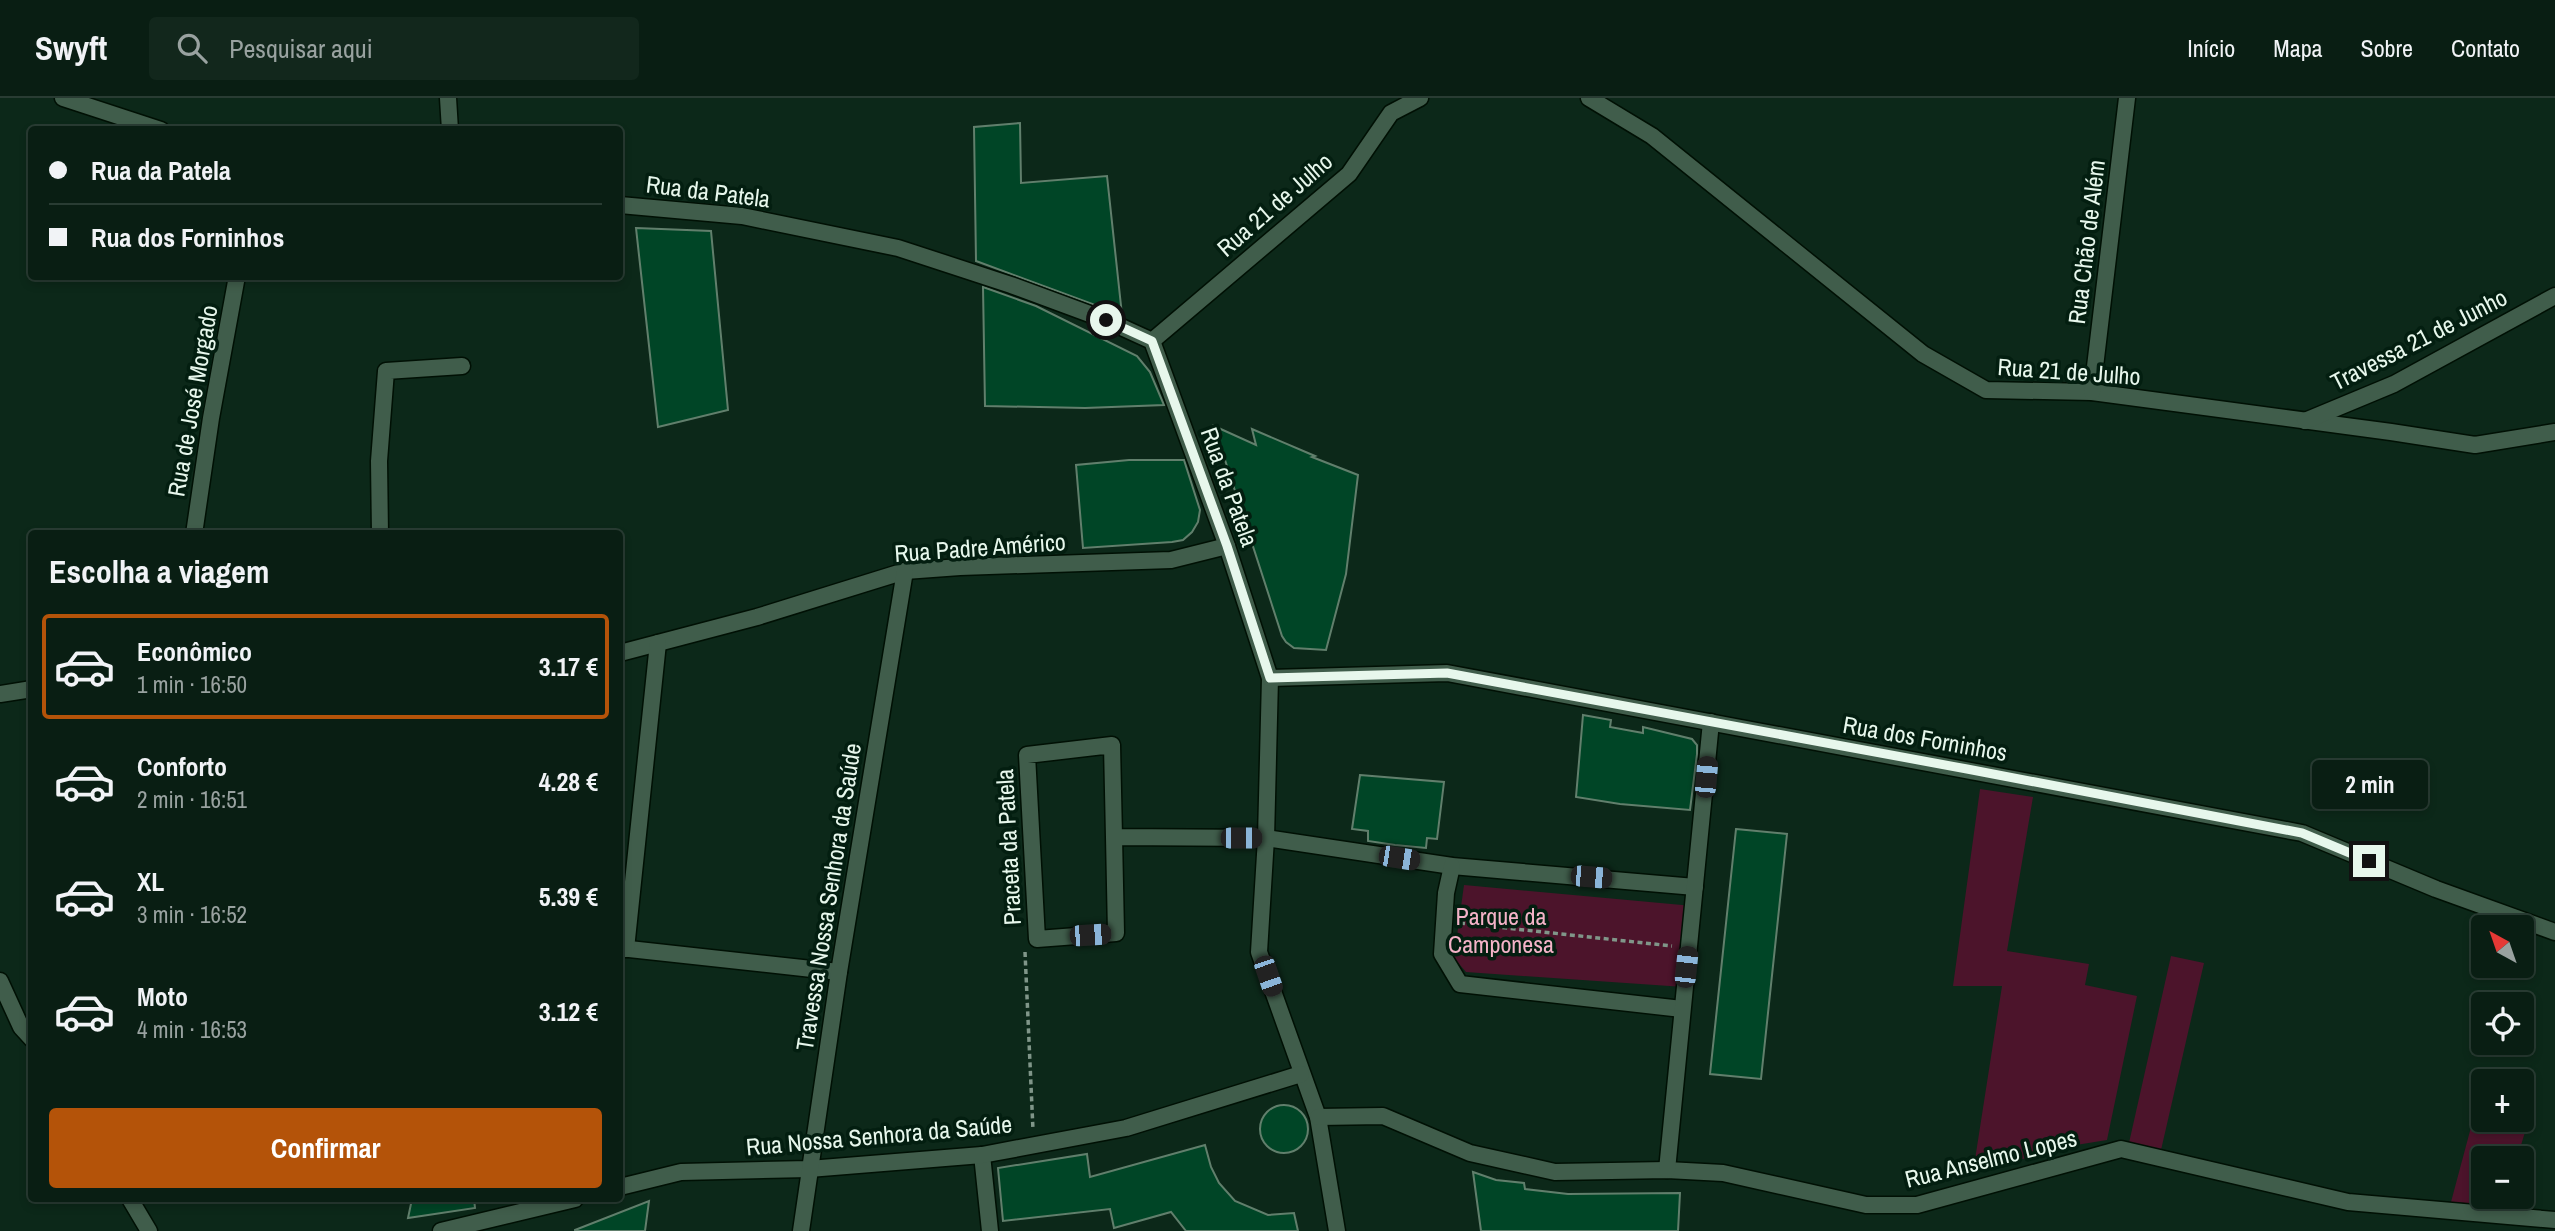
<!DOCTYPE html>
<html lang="pt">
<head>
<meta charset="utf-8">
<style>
  body { margin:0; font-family:"Archivo Narrow",sans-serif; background:#12271c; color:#f1f3f6; height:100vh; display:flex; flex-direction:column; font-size:26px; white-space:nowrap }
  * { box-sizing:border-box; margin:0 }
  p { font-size:23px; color:#99a2a0 }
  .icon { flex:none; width:38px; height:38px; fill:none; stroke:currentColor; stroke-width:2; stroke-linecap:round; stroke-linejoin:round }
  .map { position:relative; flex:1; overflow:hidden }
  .details { position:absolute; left:28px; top:432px; width:595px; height:672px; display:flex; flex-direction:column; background:#091e13; border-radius:7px; box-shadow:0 4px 10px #0003,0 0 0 2px #293c33 }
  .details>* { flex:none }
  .hud { position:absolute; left:28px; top:28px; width:595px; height:154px; border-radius:7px; box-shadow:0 4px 10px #0003,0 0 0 2px #293c33; display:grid; align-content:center; height:154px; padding:0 21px; background:#091e13 }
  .needle { width:46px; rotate:320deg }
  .fabs { position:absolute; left:2471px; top:817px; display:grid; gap:14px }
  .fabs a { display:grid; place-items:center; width:63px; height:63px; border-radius:7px; background:#091e13; box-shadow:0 4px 10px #0003,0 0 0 2px #293c33; font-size:35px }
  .end { position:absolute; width:32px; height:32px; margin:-16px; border:9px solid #e7f7ec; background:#111; box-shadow:0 0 0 4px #111 }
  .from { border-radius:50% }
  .bubble { position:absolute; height:49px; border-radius:7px; background:#091e13; box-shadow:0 4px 10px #0003,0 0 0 2px #293c33; font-size:23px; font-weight:800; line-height:49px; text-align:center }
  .car { position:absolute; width:21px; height:42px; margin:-21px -10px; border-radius:9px; box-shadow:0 0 5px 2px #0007; background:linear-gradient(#222 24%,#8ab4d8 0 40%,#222 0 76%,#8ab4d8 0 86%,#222 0) }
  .hud b { display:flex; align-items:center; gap:24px; height:66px; font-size:26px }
  .hud b+b { border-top:2px solid #293c33 }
  .hud i { width:18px; height:18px; background:#f1f3f6 }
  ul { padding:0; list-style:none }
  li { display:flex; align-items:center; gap:21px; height:105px; margin:0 14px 10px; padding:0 7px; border:4px solid transparent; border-radius:7px }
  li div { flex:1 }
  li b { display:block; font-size:26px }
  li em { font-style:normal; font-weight:800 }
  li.current { border-color:#b45309 }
  li>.icon { width:63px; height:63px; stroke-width:1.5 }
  h2 { padding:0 21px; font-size:32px; line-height:84px }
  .cta { display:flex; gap:14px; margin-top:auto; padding:14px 21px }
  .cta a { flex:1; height:80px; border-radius:7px; background:#b45309; color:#fff; font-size:28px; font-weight:800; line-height:80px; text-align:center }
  header { display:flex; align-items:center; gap:42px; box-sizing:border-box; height:98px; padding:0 35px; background:#091e13; border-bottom:2px solid #293c33 }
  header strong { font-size:33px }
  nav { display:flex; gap:38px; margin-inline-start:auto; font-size:24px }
  .search { width:490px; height:63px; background:#12271c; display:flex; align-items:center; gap:18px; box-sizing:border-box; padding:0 24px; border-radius:7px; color:#99a2a0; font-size:26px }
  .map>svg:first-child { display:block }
  .green { fill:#4c142b }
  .building { fill:#004526; stroke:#617f6c; stroke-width:2 }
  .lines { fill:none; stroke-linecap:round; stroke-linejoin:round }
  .street-casing { stroke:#001004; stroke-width:19 }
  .path { stroke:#809689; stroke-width:3.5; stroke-dasharray:5 3.5; stroke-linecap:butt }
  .street { stroke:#405d4b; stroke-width:16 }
  .route { stroke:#e7f7ec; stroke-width:9 }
  .labels { text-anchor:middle; stroke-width:7; stroke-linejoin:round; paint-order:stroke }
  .street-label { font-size:24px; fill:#e7f7ec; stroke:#031e10 }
  .park-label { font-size:24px; fill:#f4b3c8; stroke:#031e10 }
</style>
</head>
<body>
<header>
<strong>Swyft</strong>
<div class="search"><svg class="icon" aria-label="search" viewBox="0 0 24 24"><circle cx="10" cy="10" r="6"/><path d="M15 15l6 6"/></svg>Pesquisar aqui</div>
<nav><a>Início</a><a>Mapa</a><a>Sobre</a><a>Contato</a></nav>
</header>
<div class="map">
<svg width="2555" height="1133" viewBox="0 0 2555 1133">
  <rect width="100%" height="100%" fill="#0c2819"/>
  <g class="green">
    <polygon points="1980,691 2033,699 2007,853 2089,866 2085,887 2137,898 2107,1042 2076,1047 2049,1057 1974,1068 2002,888 1953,888"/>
    <polygon points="1464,787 1693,808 1684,889 1466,874 1454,860"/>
    <polygon points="2171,858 2204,865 2161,1052 2129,1045"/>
    <polygon points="2478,1003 2483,1004 2483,1022 2522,1022 2522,1015 2530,1018 2517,1060 2483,1060 2483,1099 2506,1099 2504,1108 2451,1104"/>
  </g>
  <g class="building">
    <polygon points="1020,25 1021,85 1107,78 1122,217 976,163 974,29"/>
    <polygon points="636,130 711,133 728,312 658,329"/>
    <polygon points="983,189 1036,208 1137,258 1150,274 1164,307 1085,310 985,308"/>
    <polygon points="1214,328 1256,347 1252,331 1315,358 1312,359 1358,377 1346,476 1326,552 1294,550 1286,544 1282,538"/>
    <polygon points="1129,362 1184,362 1200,412 1198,424 1192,434 1183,442 1172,444 1083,450 1076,367"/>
    <polygon points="1583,617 1611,622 1610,629 1643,635 1643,629 1692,641 1697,647 1697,656 1690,712 1620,706 1576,699"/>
    <polygon points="1360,677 1444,684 1437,741 1427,740 1426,750 1395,747 1368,743 1368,733 1352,731"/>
    <polygon points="1736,731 1787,736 1761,981 1710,976"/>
    <circle cx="1284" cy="1031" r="24"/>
    <polygon points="1205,1047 1211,1069 1219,1085 1235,1103 1268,1117 1294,1115 1298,1133 1186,1133 1171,1114 1114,1130 1110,1111 1003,1123 998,1070 1087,1056 1090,1079"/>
    <polygon points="1473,1074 1496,1082 1524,1085 1525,1091 1568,1096 1680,1095 1678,1133 1481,1133"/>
    <polygon points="412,1101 474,1101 475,1110 408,1120"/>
    <polygon points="649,1103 645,1133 575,1133 575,1132"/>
  </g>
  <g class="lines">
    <g class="street-casing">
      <g id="street">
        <polyline points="63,0 161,32"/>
        <polyline points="448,0 450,32"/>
        <polyline points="1589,0 1652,38 1923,256 1986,292 2092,294 2391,334 2475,347 2555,334"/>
        <polyline points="620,107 742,118 898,150 1011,187 1106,222 1152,243 1227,448 1270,580 1266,740 1259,854 1318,1019 1337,1133"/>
        <polyline points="1152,243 1349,76 1391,15 1420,0"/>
        <polyline points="2092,294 2127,0"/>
        <polyline points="2305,323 2394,286 2555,198"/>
        <polyline points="194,436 211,320 237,178"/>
        <polyline points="380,436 379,363 386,273 462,268"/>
        <polyline points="620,555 757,519 905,473 960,469 1171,462 1227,448"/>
        <polyline points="1270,580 1447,575 2302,735 2436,791 2555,834"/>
        <polyline points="0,596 32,591"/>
        <polyline points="1114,739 1116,835 1037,841 1027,657 1112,647 1114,739 1266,740 1452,768 1695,789"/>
        <polyline points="1452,768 1446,795 1442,856 1460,886 1682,911"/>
        <polyline points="620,850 839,874"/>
        <polyline points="626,851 658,545"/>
        <polyline points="0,883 21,929 32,941"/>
        <polyline points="1318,1019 1383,1018 1470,1055 1555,1074 1667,1072 1723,1075 1866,1107 1917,1107 2121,1051 2348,1104 2555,1122"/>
        <polyline points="982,1057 990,1133"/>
        <polyline points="1667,1072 1711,624"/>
        <polyline points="620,1089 681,1074 809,1071 982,1057 1126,1030 1301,976"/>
        <polyline points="130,1101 149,1133"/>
        <polyline points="441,1133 575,1101"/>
        <polyline points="801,1133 839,874 905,473"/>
      </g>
    </g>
    <g class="path">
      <polyline points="1460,825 1672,848"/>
      <polyline points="1025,854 1033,1032"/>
    </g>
    <use href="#street" class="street"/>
  </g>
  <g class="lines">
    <polyline class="route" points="1106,222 1152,243 1227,448 1270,580 1447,575 1967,671 2302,735 2369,763"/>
  </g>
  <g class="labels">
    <g class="street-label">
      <text transform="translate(708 94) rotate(7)" y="8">Rua da Patela</text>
      <text transform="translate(1275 107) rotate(-41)" y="8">Rua 21 de Julho</text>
      <text transform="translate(2087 144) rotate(-83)" y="8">Rua Chão de Além</text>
      <text transform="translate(2419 242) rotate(-27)" y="8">Travessa 21 de Junho</text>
      <text transform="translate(2069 274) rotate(4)" y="8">Rua 21 de Julho</text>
      <text transform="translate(193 303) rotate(-80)" y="8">Rua de José Morgado</text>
      <text transform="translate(1229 389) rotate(70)" y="8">Rua da Patela</text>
      <text transform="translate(980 450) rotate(-4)" y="8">Rua Padre Américo</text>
      <text transform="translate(1925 641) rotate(10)" y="8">Rua dos Forninhos</text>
      <text transform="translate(1009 749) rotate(-93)" y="8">Praceta da Patela</text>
      <text transform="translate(829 799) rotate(-81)" y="8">Travessa Nossa Senhora da Saúde</text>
      <text transform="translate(879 1038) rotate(-5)" y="8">Rua Nossa Senhora da Saúde</text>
      <text transform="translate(1991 1061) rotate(-14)" y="8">Rua Anselmo Lopes</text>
    </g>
    <g class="park-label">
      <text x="1501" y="827">Parque da<tspan x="1501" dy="28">Camponesa</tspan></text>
    </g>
  </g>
</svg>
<div class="fabs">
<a><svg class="needle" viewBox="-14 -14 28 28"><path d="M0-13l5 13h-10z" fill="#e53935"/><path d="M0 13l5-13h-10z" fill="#99a2a0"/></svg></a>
<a><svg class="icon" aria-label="locate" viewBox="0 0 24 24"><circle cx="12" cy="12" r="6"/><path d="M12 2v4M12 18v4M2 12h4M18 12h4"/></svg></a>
<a>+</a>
<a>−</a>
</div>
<i class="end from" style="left:1106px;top:222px"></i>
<i class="end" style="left:2369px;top:763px"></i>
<div class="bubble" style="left:2312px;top:662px;width:116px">2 min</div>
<i class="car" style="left:1706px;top:679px;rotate:5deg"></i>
<i class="car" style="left:1241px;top:740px;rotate:90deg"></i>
<i class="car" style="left:1399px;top:760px;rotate:99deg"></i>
<i class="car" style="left:1591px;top:779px;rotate:95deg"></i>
<i class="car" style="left:1090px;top:837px;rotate:86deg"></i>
<i class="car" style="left:1686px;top:869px;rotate:6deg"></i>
<i class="car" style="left:1268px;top:878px;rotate:161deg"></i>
<div class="hud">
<b><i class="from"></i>Rua da Patela</b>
<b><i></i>Rua dos Forninhos</b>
</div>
<section class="details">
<h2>Escolha a viagem</h2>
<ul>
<li class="current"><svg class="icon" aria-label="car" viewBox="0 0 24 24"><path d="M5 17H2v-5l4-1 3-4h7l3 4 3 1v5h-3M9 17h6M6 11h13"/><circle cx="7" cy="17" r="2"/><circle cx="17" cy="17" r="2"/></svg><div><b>Econômico</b><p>1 min · 16:50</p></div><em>3.17 €</em></li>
<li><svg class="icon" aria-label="car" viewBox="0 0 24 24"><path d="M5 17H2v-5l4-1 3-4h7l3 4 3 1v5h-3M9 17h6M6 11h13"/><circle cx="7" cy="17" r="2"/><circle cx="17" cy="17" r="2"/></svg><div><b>Conforto</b><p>2 min · 16:51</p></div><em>4.28 €</em></li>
<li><svg class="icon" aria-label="car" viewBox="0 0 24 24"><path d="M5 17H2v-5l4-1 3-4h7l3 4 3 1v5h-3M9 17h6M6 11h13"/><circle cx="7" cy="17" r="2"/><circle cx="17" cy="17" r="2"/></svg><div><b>XL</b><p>3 min · 16:52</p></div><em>5.39 €</em></li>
<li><svg class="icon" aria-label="car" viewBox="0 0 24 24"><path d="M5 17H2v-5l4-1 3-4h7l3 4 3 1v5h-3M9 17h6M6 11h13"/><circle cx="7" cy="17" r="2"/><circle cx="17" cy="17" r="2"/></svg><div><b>Moto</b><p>4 min · 16:53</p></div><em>3.12 €</em></li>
</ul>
<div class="cta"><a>Confirmar</a></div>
</section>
</div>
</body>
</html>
